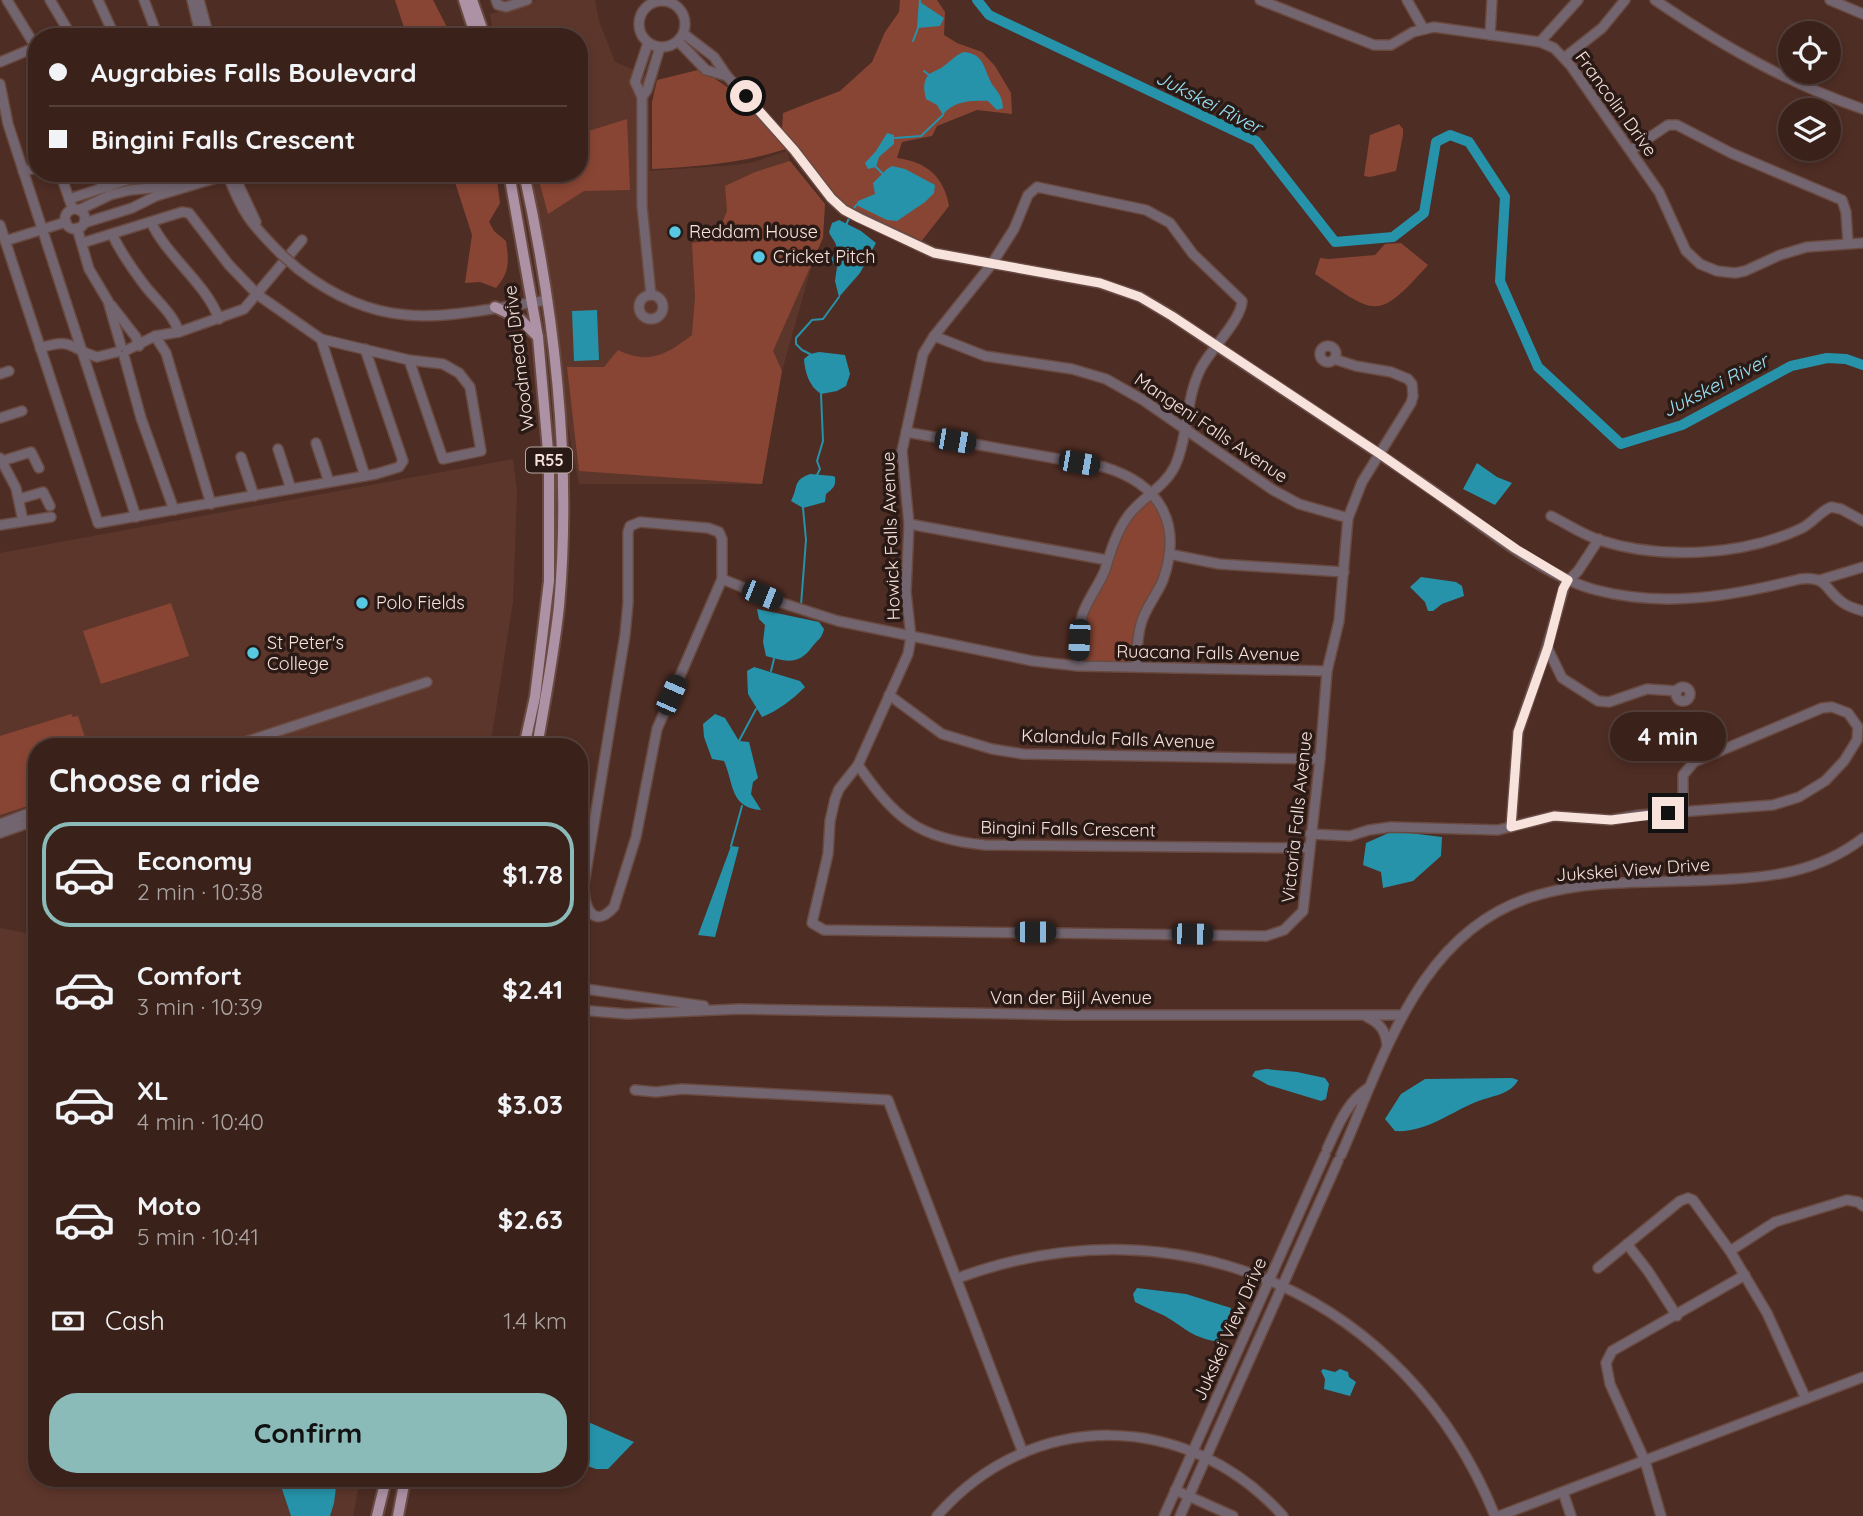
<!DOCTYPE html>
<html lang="en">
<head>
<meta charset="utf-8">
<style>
  body { margin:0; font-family:Quicksand,sans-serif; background:#452f28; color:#f1f3f6; height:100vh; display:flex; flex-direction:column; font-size:26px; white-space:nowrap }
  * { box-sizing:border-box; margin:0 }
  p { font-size:23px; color:#aba4a3 }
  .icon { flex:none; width:38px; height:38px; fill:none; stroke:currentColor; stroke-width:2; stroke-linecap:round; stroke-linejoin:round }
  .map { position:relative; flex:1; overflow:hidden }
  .side { position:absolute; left:28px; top:738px; width:560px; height:749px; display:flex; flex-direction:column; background:#3a221b; border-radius:28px; box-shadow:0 4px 10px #0003,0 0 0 2px #543f3a }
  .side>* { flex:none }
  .guide { position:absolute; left:28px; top:28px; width:560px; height:154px; border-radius:28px; box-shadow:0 4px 10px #0003,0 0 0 2px #543f3a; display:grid; align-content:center; height:154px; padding:0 21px; background:#3a221b }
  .fabs { position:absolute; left:1778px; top:21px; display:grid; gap:14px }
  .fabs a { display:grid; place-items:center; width:63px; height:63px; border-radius:50%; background:#3a221b; box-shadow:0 4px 10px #0003,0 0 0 2px #543f3a; font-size:35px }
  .end { position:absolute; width:32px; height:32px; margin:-16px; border:9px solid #f8e2dc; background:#111; box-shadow:0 0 0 4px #111 }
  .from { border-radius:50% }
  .bubble { position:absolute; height:49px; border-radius:24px; background:#3a221b; box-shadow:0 4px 10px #0003,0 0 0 2px #543f3a; font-size:23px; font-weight:800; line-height:49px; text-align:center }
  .car { position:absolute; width:21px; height:42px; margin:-21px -10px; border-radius:9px; box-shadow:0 0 5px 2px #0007; background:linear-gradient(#222 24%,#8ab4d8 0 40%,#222 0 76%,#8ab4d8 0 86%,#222 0) }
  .guide b { display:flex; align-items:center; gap:24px; height:66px; font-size:26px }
  .guide b+b { border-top:2px solid #543f3a }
  .guide i { width:18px; height:18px; background:#f1f3f6 }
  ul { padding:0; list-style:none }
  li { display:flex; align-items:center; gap:21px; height:105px; margin:0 14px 10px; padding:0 7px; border:4px solid transparent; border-radius:28px }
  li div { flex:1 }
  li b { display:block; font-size:26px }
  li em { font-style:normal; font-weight:800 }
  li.current { border-color:#8bbbb9 }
  li>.icon { width:63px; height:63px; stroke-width:1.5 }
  h2 { padding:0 21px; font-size:32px; line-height:84px }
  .pay { display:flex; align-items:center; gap:18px; height:77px; padding:0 21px; font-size:26px }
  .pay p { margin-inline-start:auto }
  .action { display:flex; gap:14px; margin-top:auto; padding:14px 21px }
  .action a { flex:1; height:80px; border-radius:28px; background:#8bbbb9; color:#111; font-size:28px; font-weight:800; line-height:80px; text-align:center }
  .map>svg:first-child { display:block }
  .built { fill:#5d362b }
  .green { fill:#894533 }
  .water { fill:#2693aa }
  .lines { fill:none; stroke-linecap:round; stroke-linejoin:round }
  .stream { stroke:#2693aa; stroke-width:2 }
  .river { stroke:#2693aa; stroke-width:10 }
  .minor-casing { stroke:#694a41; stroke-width:12 }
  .major-casing { stroke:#694a41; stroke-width:14 }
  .minor { stroke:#73656f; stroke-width:9 }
  .major { stroke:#ad91a5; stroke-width:10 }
  .minor-bridge-casing { stroke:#694a41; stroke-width:12; stroke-linecap:butt }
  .minor-bridge { stroke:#73656f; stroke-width:9 }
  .route { stroke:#f8e2dc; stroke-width:9 }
  .poi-dot { fill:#58c9e3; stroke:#2a1a16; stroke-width:2.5 }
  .labels { text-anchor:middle; stroke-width:7; stroke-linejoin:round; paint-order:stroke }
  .shield { fill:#2a1a16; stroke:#baa6a1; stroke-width:2 }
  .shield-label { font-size:16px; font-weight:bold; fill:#f8e2dc }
  .street-label { font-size:18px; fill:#f8e2dc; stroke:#2a1a16 }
  .poi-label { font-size:18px; fill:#f8e2dc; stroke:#2a1a16; text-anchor:start }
  .water-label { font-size:19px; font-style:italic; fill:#99e3f6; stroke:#2a1a16 }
</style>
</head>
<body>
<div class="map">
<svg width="1863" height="1516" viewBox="0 0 1863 1516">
  <rect width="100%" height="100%" fill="#4e2d24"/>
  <g class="built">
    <polygon points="537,0 595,0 599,21 615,62 653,78 649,98 650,171 736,165 754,162 787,151 790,161 825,204 813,261 782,371 762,484 579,484 520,173 579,173 579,37 494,37 490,14"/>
    <polygon points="513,459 517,492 513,602 490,747 37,747 37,804 0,817 0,553"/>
    <polygon points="0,928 37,935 37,1479 360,1479 353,1516 0,1516"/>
  </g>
  <g class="green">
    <polygon points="395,0 433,0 452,37 407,37"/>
    <path d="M900,0H937L945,12L944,35L957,43L982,52L995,66L1011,93L1012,114L977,110L937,126L932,136L902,142L897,158C926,162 944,176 949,206L920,243L850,210L833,193L782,130L783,113L840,91L872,62L885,32L899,12Z"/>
    <path d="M698,70C738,88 758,116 786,149C738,164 701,166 652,169V102L657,80Z"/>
    <polygon points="627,119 630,190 584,191 548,214 537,173 579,173 579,134"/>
    <polygon points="1399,124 1403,129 1403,135 1396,171 1370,177 1364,176 1370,135"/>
    <path d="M790,161L825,204L823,238L773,351L782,371L762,484L579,471L567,367H604L618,350C649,365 666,355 692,335L695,297L692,243L715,240L727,211L725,186L755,172Z"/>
    <path d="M452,173H496L500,203L489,222L494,231L506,241C509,261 510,272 496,288L480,282L465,283L472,235Z"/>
    <path d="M1401,243L1428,265C1376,323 1376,314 1315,274L1320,258L1329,259L1375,255L1385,244Z"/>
    <polygon points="1152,494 1161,506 1168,545 1163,575 1135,630 1129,664 1081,663 1082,621 1118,537"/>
    <polygon points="171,603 189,656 101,684 83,631"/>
    <polygon points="71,714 73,717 78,716 88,747 37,747 37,803 0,815 0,736"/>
  </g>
  <g class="water">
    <polygon points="920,2 944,18 940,26 918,28"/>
    <path d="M964,52C982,54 983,64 989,78C994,91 1002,91 1003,108L997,110L988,101C972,100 952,101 943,115L937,105L926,99C924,90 922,79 931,73C934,71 938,70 941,68C949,63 955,55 964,52Z"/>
    <polygon points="887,133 894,135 894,144 879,157 876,167 868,169 865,163 876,151"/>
    <polygon points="892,166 905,169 935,185 934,193 925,202 897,221 887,220 856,205 858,201 875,194 873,183 887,169"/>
    <path d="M839,220L861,231L876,243L860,273L839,297L835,281L837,267L832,263C831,256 837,249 836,245C835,241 830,236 829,232L832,223Z"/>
    <polygon points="597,310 599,360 574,361 572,311"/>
    <path d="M819,352L845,355L850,374L846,386L837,391L821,394C809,386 805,373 804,359L810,354Z"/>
    <polygon points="1477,463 1497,477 1512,483 1495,505 1463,489"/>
    <path d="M810,474L833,476L835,477C836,487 833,488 826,494L825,502L803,508L791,501C799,486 792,481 810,474Z"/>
    <polygon points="1421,577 1456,582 1462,586 1464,596 1442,604 1433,611 1428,611 1425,602 1410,587"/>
    <path d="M757,609L819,622L824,629C822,639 817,640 812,647C799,665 786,662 766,656L763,642L765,625L759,619Z"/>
    <path d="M754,667L800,681L805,687C792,700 779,710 762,717L748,694L747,671Z"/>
    <path d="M715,714L725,718L739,741L749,742L758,778L753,782L751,794L761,810C730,808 734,784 724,761L712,759L704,737L703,724Z"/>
    <polygon points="1393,831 1442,837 1441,856 1413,881 1383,888 1381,872 1363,865 1366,843"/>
    <polygon points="731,846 739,847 715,937 698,935"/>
    <polygon points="1266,1069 1297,1072 1325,1078 1329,1084 1326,1099 1321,1101 1268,1085 1252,1076 1255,1071"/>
    <path d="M1512,1078L1518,1080C1511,1095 1490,1096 1476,1102C1449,1113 1425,1133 1395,1131L1385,1119L1401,1094L1425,1079Z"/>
    <path d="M1137,1288L1186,1294L1231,1308L1229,1319L1220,1342C1192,1338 1187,1329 1165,1316C1155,1311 1144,1307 1135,1302L1133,1294Z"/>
    <polygon points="1323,1369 1335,1372 1340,1369 1348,1372 1349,1377 1356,1382 1350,1396 1324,1389 1325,1379 1321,1371"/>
    <polygon points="579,1418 634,1442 608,1469 596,1469 579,1463"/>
    <polygon points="282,1479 337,1479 334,1503 330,1516 291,1516 282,1489"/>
  </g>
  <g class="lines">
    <g class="stream">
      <polyline points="913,41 918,28 920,0"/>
      <polyline points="924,71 929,75"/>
      <polyline points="895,138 921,136 943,115"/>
      <polyline points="876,167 882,173"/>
      <polyline points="853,211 856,205"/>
      <polyline points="846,225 850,216"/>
      <polyline points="810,354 802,350 796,344 796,338 812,320 823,319 839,297"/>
      <polyline points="817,475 820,469 817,461 823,441 821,394"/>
      <polyline points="801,605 806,540 803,508"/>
      <polyline points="771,671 774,659"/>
      <polyline points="739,741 756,709"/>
      <polyline points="731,846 742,806"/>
      <polyline points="579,1219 588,1237"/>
    </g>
    <polyline class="river" points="977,0 989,15 1256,141 1335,242 1393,237 1424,213 1436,142 1450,135 1469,142 1505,197 1500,281 1538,367 1621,444 1682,425 1791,366 1827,358 1846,359 1863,365"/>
    <g class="minor-casing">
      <g id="minor">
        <polyline points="7,0 37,49"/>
        <polyline points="50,0 72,37"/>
        <polyline points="98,0 115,37"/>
        <polyline points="144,0 158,37"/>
        <polyline points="192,0 201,37"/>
        <polyline points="199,0 209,37"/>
        <polyline points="496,0 498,5 506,7 527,0"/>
        <polyline points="1260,0 1374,45 1391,45 1413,32 1434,27 1540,42 1554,48 1571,66 1659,192 1686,251 1700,264 1717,271 1735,273 1745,271 1780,255 1807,247 1863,243"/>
        <polyline points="1407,0 1423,28"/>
        <path d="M1655,0C1721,45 1787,83 1863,109"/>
        <polyline points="1830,0 1863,14"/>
        <circle cx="662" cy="24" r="23"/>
        <path d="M684,34L714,57L727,76L794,150L831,198L844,210L934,253L1099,283L1140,297L1172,316C1257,374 1344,429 1429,488C1477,521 1539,575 1596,590C1665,608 1732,596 1800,579C1828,576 1824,589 1842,602C1848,607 1856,609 1863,611"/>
        <polyline points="1490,35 1492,0"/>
        <polyline points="678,41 706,70 727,76"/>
        <polyline points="1540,42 1578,0"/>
        <polyline points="648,43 635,82 642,97 642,206 651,295"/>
        <polyline points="1564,58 1602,28 1625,0"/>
        <polyline points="0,62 36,47"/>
        <polyline points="0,84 8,124 136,517"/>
        <polyline points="642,97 647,90 660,47"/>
        <polyline points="1631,150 1668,125 1677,125 1731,153 1842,200 1846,212 1848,243"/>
        <polyline points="23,171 37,168"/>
        <polyline points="60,173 71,204"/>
        <polyline points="99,173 103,188"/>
        <path d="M227,173C242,213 251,224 281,254"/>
        <polyline points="233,173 256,222"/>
        <polyline points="69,199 149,173"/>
        <circle cx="75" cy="219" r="10"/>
        <polyline points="79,210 110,195 130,190 152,188 204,173"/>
        <path d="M151,222C168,258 206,283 219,319"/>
        <polyline points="84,223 132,208 156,196 233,173"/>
        <polyline points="0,225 98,523 376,474 399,467 403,461 365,349"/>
        <polyline points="77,228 89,269 108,301 121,346"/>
        <path d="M112,234C121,253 133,270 146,287C158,302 173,314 179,332"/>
        <polyline points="5,241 66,222"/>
        <polyline points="82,243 182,212 189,213 229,265 258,295 321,339 365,476"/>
        <path d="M298,269C329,293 367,312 407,315C446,319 508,306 548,300"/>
        <circle cx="651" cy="307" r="12"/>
        <polyline points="111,305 136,337 139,346"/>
        <polyline points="155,336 166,353 211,504"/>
        <polyline points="934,336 985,356 1072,369 1106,379 1143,400 1273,490 1299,504 1348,518"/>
        <polyline points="321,339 409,360 443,364 459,373 470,387 481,451 443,459 409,360"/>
        <circle cx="1328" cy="354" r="8"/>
        <path d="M40,348C76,337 68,349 97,357L117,352"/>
        <polyline points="127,350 155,336 179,332 244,309 302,240"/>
        <polyline points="124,356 141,418 174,510"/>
        <polyline points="0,374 9,371"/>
        <polyline points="0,418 22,411"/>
        <path d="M906,432L1104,467C1160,484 1183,523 1163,580C1157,595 1145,608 1141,624C1137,637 1137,653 1136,667"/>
        <polyline points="316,443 329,482"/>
        <polyline points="278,449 291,489"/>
        <polyline points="241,457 254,496"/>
        <polyline points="0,458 16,488 23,521"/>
        <polyline points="2,461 31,452 39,468"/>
        <polyline points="19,499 43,492 50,506"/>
        <path d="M1551,516C1567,524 1582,534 1599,540C1661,560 1741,556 1800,529C1812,524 1819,512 1831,507L1841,509L1863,521"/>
        <path d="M640,522L708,528L719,532L722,539V579L657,729L636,837L614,907C592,932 583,903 584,884L625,635L628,603V532L630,526Z"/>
        <polyline points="909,524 1107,560"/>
        <polyline points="0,525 51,517"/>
        <polyline points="1169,554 1219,564 1344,572"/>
        <polyline points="722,579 782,603 838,621 1033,661 1078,666 1327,671"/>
        <polyline points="1820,580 1863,567"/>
        <polyline points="1547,647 1562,678 1598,701 1609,702 1647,689 1677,691"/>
        <path d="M1078,666C1079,648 1078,629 1083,613C1089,597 1099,585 1105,570C1111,550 1116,533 1128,516C1142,497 1164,488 1175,466C1189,435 1185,399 1201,368C1210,350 1242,319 1242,301L1193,254L1170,223L1146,210L1037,187L1028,195L1014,229L991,265L934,336L923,354L902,451L909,524L906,592L911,637L908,654L858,765L839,789L835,799L830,821L828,854L812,923L824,930L1266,936L1284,930L1303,911L1320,759L1327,671L1339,621L1348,518L1362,482L1411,403L1413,396L1412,384L1408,379L1391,372L1356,366L1334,359"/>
        <circle cx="1683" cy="694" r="7"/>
        <polyline points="889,695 942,734 992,749 1023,754 1320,759"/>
        <polyline points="230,747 427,682"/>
        <path d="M858,765C895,818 918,839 985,845L1309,848"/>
        <polyline points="0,824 37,810"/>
        <polyline points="1511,827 1518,732 1547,647 1565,584 1578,571 1599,539"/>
        <polyline points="0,833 37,820"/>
        <polyline points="1310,834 1350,836 1369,830 1391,827 1498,830 1554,816 1611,820 1639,815 1773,805 1799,797 1825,781 1844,761 1857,740 1858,727 1848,713 1832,707 1822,708 1694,762 1683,775 1683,812"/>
        <polyline points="579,988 704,1006"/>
        <polyline points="579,1010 627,1014 740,1009 1067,1015 1402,1015"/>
        <path d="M1367,1017C1380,1023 1386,1031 1387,1046"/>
        <polyline points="635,1090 656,1092 682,1089 888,1100 1023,1453"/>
        <path d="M1327,1149C1338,1126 1346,1103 1368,1088"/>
        <path d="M1341,1155C1385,1055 1420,928 1538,895C1593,879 1656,883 1713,880C1768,878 1818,873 1863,838"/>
        <polyline points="1627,1244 1648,1271 1677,1316"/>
        <polyline points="1730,1251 1775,1222 1847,1200 1858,1202 1863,1206"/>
        <polyline points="1598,1268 1680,1201 1688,1198 1693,1200 1730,1251 1767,1313 1806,1399"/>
        <path d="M958,1278C1181,1196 1406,1296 1495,1516"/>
        <polyline points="1175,1490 1233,1516"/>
        <polyline points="1563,1492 1571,1516"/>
        <path d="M937,1516C1032,1407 1188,1410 1283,1516"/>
        <polyline points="1164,1516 1325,1155"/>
        <polyline points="1180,1516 1338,1161"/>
        <polyline points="1499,1516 1863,1377"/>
        <polyline points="1661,1516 1645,1461 1610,1384 1606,1363 1612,1351 1745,1275"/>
      </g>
    </g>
    <g class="major-casing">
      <g id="major">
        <polyline points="464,0 476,37"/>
        <polyline points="472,0 485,37"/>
        <polyline points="509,173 538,337 549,462 549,581 535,697 524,747"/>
        <path d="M524,173C555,315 572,460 559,606C554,653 545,700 537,747"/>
        <polyline points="495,307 520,319 538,337"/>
        <polyline points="377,1516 386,1479"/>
        <polyline points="398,1516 405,1479"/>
      </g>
    </g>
    <use href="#minor" class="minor"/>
    <use href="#major" class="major"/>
    <g class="minor-bridge-casing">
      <polyline id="minor-bridge" points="281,254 298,269"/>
    </g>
    <use href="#minor-bridge" class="minor-bridge"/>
  </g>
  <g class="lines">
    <polyline class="route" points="746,96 794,150 831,198 844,210 859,218 934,253 1100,283 1140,297 1172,316 1380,454 1516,549 1568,580 1563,589 1548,647 1518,732 1511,827 1554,816 1611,820 1668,813"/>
  </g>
  <g class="poi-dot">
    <circle cx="675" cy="232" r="7"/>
    <circle cx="759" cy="257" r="7"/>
    <circle cx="362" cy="603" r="7"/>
    <circle cx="253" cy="653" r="7"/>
  </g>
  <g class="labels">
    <rect class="shield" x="526" y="447.5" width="46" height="25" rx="5"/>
    <g class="shield-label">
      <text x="549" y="466">R55</text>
    </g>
    <g class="street-label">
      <text transform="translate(1616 104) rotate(54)" y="6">Francolin Drive</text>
      <text transform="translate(519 358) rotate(-97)" y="6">Woodmead Drive</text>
      <text transform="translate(1211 428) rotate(34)" y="6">Mangeni Falls Avenue</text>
      <text transform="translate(891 536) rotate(-92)" y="6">Howick Falls Avenue</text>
      <text transform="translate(1208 653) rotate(1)" y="6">Ruacana Falls Avenue</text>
      <text transform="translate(1118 739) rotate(2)" y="6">Kalandula Falls Avenue</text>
      <text transform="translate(1297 817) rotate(-84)" y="6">Victoria Falls Avenue</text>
      <text transform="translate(1068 829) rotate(1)" y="6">Bingini Falls Crescent</text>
      <text transform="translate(1633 870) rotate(-4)" y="6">Jukskei View Drive</text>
      <text x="1071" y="1004">Van der Bijl Avenue</text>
      <text transform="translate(1230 1329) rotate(-66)" y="6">Jukskei View Drive</text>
    </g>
    <g class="poi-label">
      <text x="689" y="238">Reddam House</text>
      <text x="773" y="263">Cricket Pitch</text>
      <text x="376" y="609">Polo Fields</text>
      <text x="267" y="649">St Peter's<tspan x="267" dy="21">College</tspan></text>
    </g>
    <g class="water-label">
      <text transform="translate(1209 102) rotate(27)" y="7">Jukskei River</text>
      <text transform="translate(1715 385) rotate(-27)" y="7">Jukskei River</text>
    </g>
  </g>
</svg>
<div class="fabs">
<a><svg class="icon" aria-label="locate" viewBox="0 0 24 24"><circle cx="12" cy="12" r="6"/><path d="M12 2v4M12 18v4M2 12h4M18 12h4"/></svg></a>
<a><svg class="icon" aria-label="layers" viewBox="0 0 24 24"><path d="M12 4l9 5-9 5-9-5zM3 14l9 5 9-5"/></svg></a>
</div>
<i class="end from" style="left:746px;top:96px"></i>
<i class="end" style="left:1668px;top:813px"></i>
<div class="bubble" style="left:1610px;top:712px;width:116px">4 min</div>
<i class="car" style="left:955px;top:441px;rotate:100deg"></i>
<i class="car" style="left:1079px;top:463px;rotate:100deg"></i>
<i class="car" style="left:762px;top:595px;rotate:112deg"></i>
<i class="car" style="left:1079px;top:640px;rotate:183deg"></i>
<i class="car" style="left:671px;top:695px;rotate:24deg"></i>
<i class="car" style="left:1035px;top:932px;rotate:90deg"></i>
<i class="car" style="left:1192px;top:934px;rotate:91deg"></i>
<div class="guide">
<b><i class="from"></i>Augrabies Falls Boulevard</b>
<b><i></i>Bingini Falls Crescent</b>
</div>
<section class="side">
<h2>Choose a ride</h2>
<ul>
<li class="current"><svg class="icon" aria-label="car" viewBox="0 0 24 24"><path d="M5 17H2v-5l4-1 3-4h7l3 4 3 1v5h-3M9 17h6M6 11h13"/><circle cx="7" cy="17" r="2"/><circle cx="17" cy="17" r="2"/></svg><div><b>Economy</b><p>2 min · 10:38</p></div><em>$1.78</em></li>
<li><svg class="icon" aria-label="car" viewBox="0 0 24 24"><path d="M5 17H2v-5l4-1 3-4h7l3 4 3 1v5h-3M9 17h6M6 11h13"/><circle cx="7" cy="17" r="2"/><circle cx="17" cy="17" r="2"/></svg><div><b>Comfort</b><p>3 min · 10:39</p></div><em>$2.41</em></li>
<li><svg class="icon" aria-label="car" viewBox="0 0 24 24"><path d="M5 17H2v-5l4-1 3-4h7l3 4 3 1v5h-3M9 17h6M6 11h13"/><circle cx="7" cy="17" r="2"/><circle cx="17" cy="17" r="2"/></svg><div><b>XL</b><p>4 min · 10:40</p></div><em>$3.03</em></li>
<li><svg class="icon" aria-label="car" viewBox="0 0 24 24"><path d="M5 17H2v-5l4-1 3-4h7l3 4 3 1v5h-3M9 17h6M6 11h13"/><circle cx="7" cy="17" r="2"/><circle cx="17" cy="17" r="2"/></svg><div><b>Moto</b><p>5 min · 10:41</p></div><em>$2.63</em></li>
</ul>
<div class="pay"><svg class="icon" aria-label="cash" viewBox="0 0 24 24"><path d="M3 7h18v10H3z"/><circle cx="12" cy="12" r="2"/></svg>Cash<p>1.4 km</p></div>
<div class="action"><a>Confirm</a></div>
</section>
</div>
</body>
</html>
